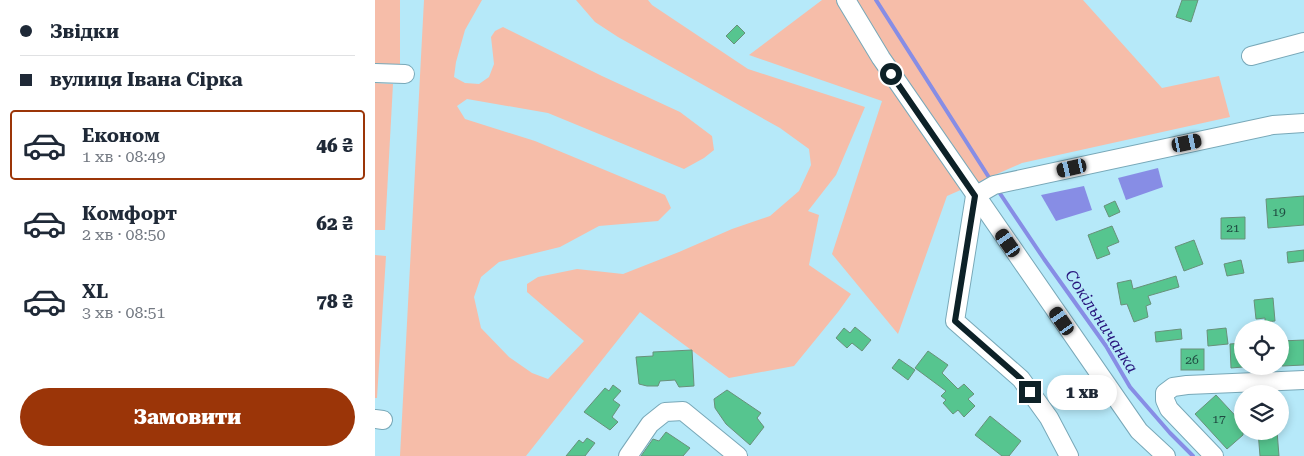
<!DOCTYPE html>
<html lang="uk">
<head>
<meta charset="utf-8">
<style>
  body { margin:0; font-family:"Roboto Serif",serif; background:#f2f2f3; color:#1f2937; height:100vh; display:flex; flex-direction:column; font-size:19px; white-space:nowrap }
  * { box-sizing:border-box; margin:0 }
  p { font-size:16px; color:#747a83 }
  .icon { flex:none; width:28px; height:28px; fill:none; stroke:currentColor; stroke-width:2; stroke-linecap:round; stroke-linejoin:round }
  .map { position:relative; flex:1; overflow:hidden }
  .panel { display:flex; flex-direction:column; background:#fff; width:375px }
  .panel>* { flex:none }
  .top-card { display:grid; align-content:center; height:110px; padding:0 20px; background:#fff }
  .controls { position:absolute; left:859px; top:320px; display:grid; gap:10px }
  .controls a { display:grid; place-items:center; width:55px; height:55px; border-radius:50%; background:#fff; box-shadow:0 2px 8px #0003; font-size:25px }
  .end { position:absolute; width:22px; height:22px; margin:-11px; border:6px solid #0d2127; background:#fff; box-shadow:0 0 0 2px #fff }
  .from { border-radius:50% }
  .bubble { position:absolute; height:35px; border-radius:18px; background:#fff; box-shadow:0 2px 8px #0003; font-size:16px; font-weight:800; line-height:35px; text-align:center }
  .car { position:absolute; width:15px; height:30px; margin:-15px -8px; border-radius:6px; box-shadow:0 0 4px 1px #0007; background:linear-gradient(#222 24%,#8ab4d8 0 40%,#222 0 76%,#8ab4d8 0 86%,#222 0) }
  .top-card b { display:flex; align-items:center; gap:18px; height:48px; font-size:19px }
  .top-card b+b { border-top:1px solid #e0e1e3 }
  .top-card i { width:12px; height:12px; background:#1f2937 }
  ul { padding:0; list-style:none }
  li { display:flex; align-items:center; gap:15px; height:70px; margin:0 10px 8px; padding:0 10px; border:2px solid transparent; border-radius:5px }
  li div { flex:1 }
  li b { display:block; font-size:19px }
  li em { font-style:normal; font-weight:800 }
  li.on { border-color:#9b3508 }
  li>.icon { width:45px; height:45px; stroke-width:1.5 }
  .button { display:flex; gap:10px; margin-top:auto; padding:10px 20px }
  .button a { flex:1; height:58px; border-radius:30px; background:#9b3508; color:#fff; font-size:20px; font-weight:800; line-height:58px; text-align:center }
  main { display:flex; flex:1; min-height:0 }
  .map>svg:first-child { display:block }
  .green { fill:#f6bda9 }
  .water { fill:#878de5 }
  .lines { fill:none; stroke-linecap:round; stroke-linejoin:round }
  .stream { stroke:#878de5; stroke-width:4 }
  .building { fill:#56c58f; stroke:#68917a }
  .minor-casing { stroke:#78a8b8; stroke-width:20 }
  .minor { stroke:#fff; stroke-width:18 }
  .route { stroke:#0d2127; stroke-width:6 }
  .labels { text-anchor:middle; stroke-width:4.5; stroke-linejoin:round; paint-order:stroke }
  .number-label { font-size:12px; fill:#1f4a41 }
  .water-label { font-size:16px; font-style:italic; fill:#27147c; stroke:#b6e9f9 }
</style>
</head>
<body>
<main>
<section class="panel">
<div class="top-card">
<b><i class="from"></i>Звідки</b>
<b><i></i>вулиця Івана Сірка</b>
</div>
<ul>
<li class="on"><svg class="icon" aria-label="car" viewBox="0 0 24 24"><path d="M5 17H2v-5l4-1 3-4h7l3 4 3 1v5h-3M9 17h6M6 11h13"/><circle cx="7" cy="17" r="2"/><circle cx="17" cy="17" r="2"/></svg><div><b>Економ</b><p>1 хв · 08:49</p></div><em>46 ₴</em></li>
<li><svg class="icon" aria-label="car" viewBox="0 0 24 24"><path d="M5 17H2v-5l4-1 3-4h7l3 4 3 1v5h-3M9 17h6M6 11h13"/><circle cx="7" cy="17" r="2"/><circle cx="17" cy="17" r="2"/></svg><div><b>Комфорт</b><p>2 хв · 08:50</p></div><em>62 ₴</em></li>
<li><svg class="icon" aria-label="car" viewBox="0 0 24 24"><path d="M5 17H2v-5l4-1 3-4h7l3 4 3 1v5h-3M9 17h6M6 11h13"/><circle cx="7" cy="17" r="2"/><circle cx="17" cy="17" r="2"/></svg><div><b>XL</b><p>3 хв · 08:51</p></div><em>78 ₴</em></li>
</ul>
<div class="button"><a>Замовити</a></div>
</section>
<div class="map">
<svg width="929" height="456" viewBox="0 0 929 456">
  <rect width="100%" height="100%" fill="#b6e9f9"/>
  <g class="green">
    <polygon points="0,0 25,0 25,66 0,65"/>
    <polygon points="49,0 107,0 90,30 81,62 79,77 90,83 104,84 114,77 119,64 116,37 120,31 128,27 227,76 305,112 337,136 339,150 329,158 309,169 173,113 92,99 82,106 90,119 160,141 290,195 296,208 283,221 224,226 185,247 124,262 106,277 99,297 106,328 134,357 157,373 173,379 209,341 152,292 152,284 163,277 202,269 248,274 304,252 357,229 395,216 424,191 436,165 434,149 405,128 243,37 220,22 201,0 273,0 277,5 373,69 490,107 461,175 433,211 444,215 434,265 476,294 463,312 419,366 354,378 265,312 151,456 25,456"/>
    <polygon points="447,0 708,0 787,88 844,76 855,117 647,163 572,196 523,334 457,254 507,101 374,55"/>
    <polygon points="0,83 18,84 10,230 0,230"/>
    <polygon points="0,255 11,256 2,398 0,398"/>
  </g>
  <g class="water">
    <polygon points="783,168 788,187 751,200 743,178"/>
    <polygon points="709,186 717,210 681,221 666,195"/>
  </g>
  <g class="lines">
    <g class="stream">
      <polyline points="501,0 615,179"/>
      <polyline points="624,192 669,259 731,346 755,387 795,433 818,456"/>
    </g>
  </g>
  <g class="building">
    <polygon points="807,0 823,0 816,22 801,17"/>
    <polygon points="362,25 370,33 359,44 351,36"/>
    <polygon points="929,196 929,225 893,228 891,199"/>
    <polygon points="740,201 745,212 734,217 729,206"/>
    <polygon points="870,217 870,239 846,239 846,218"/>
    <polygon points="737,226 744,242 732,247 735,254 722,259 713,235"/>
    <polygon points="819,240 828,264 809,271 800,247"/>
    <polygon points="929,250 929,261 913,263 912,252"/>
    <polygon points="866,260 869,273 852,276 849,264"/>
    <polygon points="801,276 804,287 773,296 776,304 771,306 773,317 759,322 752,304 746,305 742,283 756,280 758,289"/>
    <polygon points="898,298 900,321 890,322 890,318 881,319 879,300"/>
    <polygon points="480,327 496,340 487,351 477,343 472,348 461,338 469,328 475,333"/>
    <polygon points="851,328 853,344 833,346 832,330"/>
    <polygon points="806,329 807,339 781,342 780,332"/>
    <polygon points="929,340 929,365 907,366 906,341"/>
    <polygon points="868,343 868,367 856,368 855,344"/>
    <rect x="806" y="349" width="23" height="21"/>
    <polygon points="317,350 319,386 304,387 300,380 285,381 283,386 272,386 264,384 261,357 278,356 278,352"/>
    <polygon points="553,351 573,365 567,373 583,389 589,384 599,394 593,399 600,406 589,417 583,410 578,414 568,403 571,400 566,396 571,391 540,368"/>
    <polygon points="524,359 540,370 533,380 517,368"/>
    <polygon points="238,385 246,391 238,400 245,405 237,417 243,422 235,430 209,412 230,388 234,391"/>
    <polygon points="352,390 386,413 382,418 389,427 375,445 351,424 340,408 339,399"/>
    <polygon points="841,395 868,424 868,435 852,449 820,414"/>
    <polygon points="615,416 646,441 634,456 627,456 600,435"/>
    <polygon points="883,431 902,431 904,456 885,456"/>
    <polygon points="291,432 315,448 308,456 266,456 278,439 284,441"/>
    <polygon points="212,438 220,443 210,456 191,456 204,440 208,443"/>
  </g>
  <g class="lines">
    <g class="minor-casing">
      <g id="minor">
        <polyline points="471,0 506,58 764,431 791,456"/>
        <polyline points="876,56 929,42"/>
        <polyline points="0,73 30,74"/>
        <polyline points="600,196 619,185 898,125 929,123"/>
        <polyline points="600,196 580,321 646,379 674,418 694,456"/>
        <polyline points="0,419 8,420"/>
        <polyline points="253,456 275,424 290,412 308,411 363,456"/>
        <polyline points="839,456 794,409 790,400 790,393 798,387 812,385 929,380"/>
      </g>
    </g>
    <use href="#minor" class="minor"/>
  </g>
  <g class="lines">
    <polyline class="route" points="516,74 600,196 580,321 646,379 655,392"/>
  </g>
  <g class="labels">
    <g class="number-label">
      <text x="904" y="216">19</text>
      <text x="858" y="232">21</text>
      <text x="817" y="364">26</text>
      <text x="844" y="423">17</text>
    </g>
    <g class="water-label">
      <text transform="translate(727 321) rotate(57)" y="6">Сокільничанка</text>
    </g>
  </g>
</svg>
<div class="controls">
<a><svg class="icon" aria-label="locate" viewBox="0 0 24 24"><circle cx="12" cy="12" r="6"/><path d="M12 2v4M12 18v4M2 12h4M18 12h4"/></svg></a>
<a><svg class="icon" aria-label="layers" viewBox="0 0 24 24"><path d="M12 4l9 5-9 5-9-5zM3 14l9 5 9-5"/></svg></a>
</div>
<i class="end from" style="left:516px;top:74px"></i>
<i class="end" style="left:655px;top:392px"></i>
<div class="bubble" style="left:672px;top:375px;width:70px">1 хв</div>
<i class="car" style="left:812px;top:143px;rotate:78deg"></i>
<i class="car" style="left:697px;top:168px;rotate:257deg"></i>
<i class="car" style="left:633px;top:243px;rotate:325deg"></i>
<i class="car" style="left:687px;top:321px;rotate:325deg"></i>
</div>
</main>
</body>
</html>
